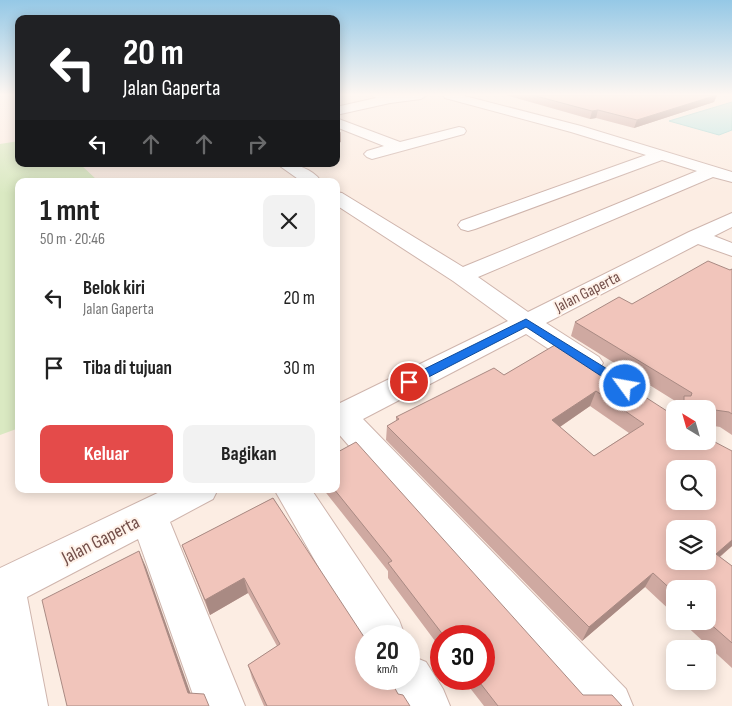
<!DOCTYPE html>
<html lang="id">
<meta charset="utf-8">
<style>
:root{--surface:#fff;--page:#f2f2f2;--text:#222;--muted:#767676;--accent:#e44b4a}
body{margin:0;font-family:"Sofia Sans Condensed",sans-serif;background:var(--page);color:var(--text);height:100vh;display:flex;flex-direction:column;font-size:19px;white-space:nowrap}
*{box-sizing:border-box;margin:0}
p{font-size:16px;color:var(--muted)}
.icon{flex:none;width:28px;height:28px;fill:none;stroke:currentColor;stroke-width:2;stroke-linecap:round;stroke-linejoin:round}
.map{position:relative;flex:1;overflow:hidden}
.drawer{position:absolute;left:15px;top:178px;width:325px;height:315px;display:flex;flex-direction:column;background:var(--surface);border-radius:10px;box-shadow:0 2px 12px #0003}
.drawer>*{flex:none}
.banner{position:absolute;left:15px;top:15px;width:325px;height:152px;border-radius:10px;box-shadow:0 2px 12px #0003;background:#202124;color:#fff;overflow:hidden}
.needle{width:32px;rotate:323deg}
.fabs{position:absolute;left:666px;top:400px;display:grid;gap:10px}
.fabs a{display:grid;place-items:center;width:50px;height:50px;border-radius:10px;background:var(--surface);box-shadow:0 2px 12px #0003;font-size:25px}
.speed{position:absolute;left:355px;top:625px;display:flex;gap:10px;font-size:25px;font-weight:700;text-align:center}
.speed>*{display:grid;place-content:center;width:65px;height:65px;border-radius:50%;background:var(--surface);box-shadow:0 2px 12px #0003;line-height:1}
.speed small{font-size:12px;font-weight:400}
.speed .limit{border:8px solid #d22;background:#fff;color:#111}
.pin{position:absolute;display:grid;place-items:center;width:42px;height:42px;color:#fff;margin:-21px;border:2px solid #fff;border-radius:50%;box-shadow:0 1px 5px #0007}
.me{position:absolute;width:55px;margin:-28px;rotate:302deg;stroke-linejoin:round;filter:drop-shadow(0 0 4px #0008)}
.turn{display:flex;align-items:center;gap:18px;height:105px;padding:0 25px;font-size:22px}
.turn .icon{width:65px;height:65px;stroke-width:2.5}
.turn b{display:block;font-size:35px;line-height:42px}
.lanes{display:flex;align-items:center;height:48px;padding:0 25px;background:#0003;justify-content:center;gap:25px;direction:ltr}
.lanes .off{opacity:.35}
.round{display:grid;place-items:center;flex:none;width:52px;height:52px;border-radius:10px;background:var(--page)}
.overview{display:flex;align-items:center;justify-content:space-between;height:85px;padding:0 25px}
h1{font-size:30px;font-weight:700;line-height:38px}
.cta{display:flex;gap:10px;margin-top:auto;padding:10px 25px}
.cta a{flex:1;height:58px;border-radius:10px;background:var(--accent);color:#fff;font-size:20px;font-weight:700;line-height:58px;text-align:center}
.cta a+a{background:var(--page);color:var(--text)}
ul{padding:0;list-style:none}
li{display:flex;align-items:center;gap:15px;height:70px;padding:0 25px}
li div{flex:1}
li b{display:block;font-size:19px}
li em{font-style:normal}
.map>svg:first-child{display:block}
.green{fill:#dae9c2}
.water{fill:#b8e5e2;stroke:#9ed6d3}
.lines{fill:none;stroke-linecap:round;stroke-linejoin:round}
.minor-casing{stroke:#cfb5ad;stroke-width:2}
.minor{fill:#fff;fill-rule:evenodd}
.wall{fill:#cfa9a1;fill-rule:evenodd}
.shaded-wall{fill:#a98a83}
.building{fill:#f1c5bb;stroke:#a98a83;fill-rule:evenodd}
.route{fill:#1a73e8;stroke:#114b97}
.labels{text-anchor:middle;stroke-width:4;stroke-linejoin:round;paint-order:stroke}
.street-label{font-size:16px;fill:#734f4a;stroke:#fff2e9}
.near-street-label{font-size:19px;fill:#734f4a;stroke:#fff2e9}
</style>
<div class="map">
<svg width="732" height="706" viewBox="0 0 732 706">
<rect width="100%" height="100%" fill="#fcede3"/>
<path class="green" d="M 19,141 L 19,164 L 80,164 L 98,181 L 19,181 L 19,428 L 0,435 L 0,144 Z"/>
<path class="water" d="M 732,102 L 732,130 L 719,135 L 669,121 Z"/>
<g class="lines">
<defs>
<path id="minor" d="M 371,95 L 427,95 L 421,99 L 390,103 L 336,115 L 336,107 L 376,98 Z
M 443,95 L 461,95 L 581,126 L 732,172 L 732,182 L 713,177 L 478,277 L 528,312 L 689,232 L 732,213 L 732,227 L 714,236 L 732,243 L 732,256 L 698,244 L 546,323 L 599,357 L 603,363 L 599,369 L 589,372 L 579,369 L 526,334 L 363,419 L 626,689 L 633,706 L 577,706 L 336,431 L 336,405 L 508,321 L 453,281 L 336,205 L 336,192 L 342,193 L 463,267 L 697,171 L 662,160 L 475,229 L 468,231 L 461,229 L 458,225 L 461,221 L 646,155 L 571,132 L 445,98 Z
M 336,118 L 400,142 L 459,127 L 464,128 L 466,131 L 464,134 L 372,159 L 367,157 L 364,154 L 367,151 L 384,146 L 336,127 Z
M 277,164 C 292,163 311,167 321,181 L 301,181 Z
M 166,489 L 218,489 L 213,499 L 170,522 L 245,706 L 197,706 L 138,539 L 27,597 L 48,706 L 0,706 L 0,568 Z
M 274,489 L 311,489 L 399,620 L 405,636 L 366,636 L 366,650 Z
M 409,655 L 426,662 L 443,689 L 450,706 L 398,706 L 385,679 L 409,679 Z"/>
</defs>
<use href="#minor" class="minor-casing"/>
<use href="#minor" class="minor"/>
</g>
<path class="wall" d="M 505,95 L 717,95 L 714,102 L 634,128 L 596,118 L 590,119 Z
M 732,269 L 732,435 L 720,427 L 714,426 L 708,436 L 732,546 L 720,557 L 732,566 L 732,668 L 681,621 L 708,621 L 675,589 L 675,615 L 645,587 L 582,641 L 386,440 L 387,426 L 396,421 L 396,417 L 504,375 L 560,342 L 708,441 L 708,409 L 678,409 L 680,404 L 571,336 L 575,322 L 632,304 ZM 590,406 L 629,433 L 594,456 L 560,427 Z
M 323,489 L 336,489 L 583,695 L 622,706 L 484,706 L 463,679 L 484,679 L 484,636 L 441,636 L 441,649 L 388,578 L 388,571 Z
M 273,498 L 398,694 L 410,706 L 264,706 L 252,678 L 248,665 L 277,646 L 248,593 L 210,615 L 182,545 Z"/>
<path class="shaded-wall" d="M 717,95 L 714,102 L 634,128 L 637,120 Z
M 598,110 L 596,118 L 590,119 L 592,111 Z
M 341,133 L 341,142 L 336,144 L 336,134 Z
M 596,391 L 590,406 L 548,435 L 552,420 Z
M 732,540 L 732,546 L 706,568 L 716,554 Z
M 139,551 L 146,567 L 195,706 L 188,693 Z
M 653,573 L 645,587 L 582,641 L 589,627 Z
M 244,578 L 248,593 L 210,615 L 205,600 Z"/>
<path class="building" d="M 532,95 L 717,95 L 637,120 L 598,110 L 592,111 Z
M 336,131 L 341,133 L 336,134 Z
M 708,261 L 730,270 L 732,269 L 732,414 L 729,412 L 715,410 L 714,424 L 708,425 L 708,409 L 684,409 L 684,396 L 691,396 L 692,393 L 575,322 L 619,297 L 632,304 Z
M 560,342 L 670,413 L 675,414 L 675,441 L 708,441 L 708,435 L 713,441 L 732,451 L 732,540 L 716,554 L 732,566 L 732,643 L 707,621 L 708,589 L 675,589 L 675,593 L 653,573 L 589,627 L 387,426 L 399,419 L 396,417 L 494,368 L 504,375 ZM 596,391 L 644,424 L 594,456 L 552,420 ZM 675,469 L 708,469 L 708,501 L 675,501 ZM 675,529 L 708,529 L 708,561 L 675,561 Z
M 356,442 L 583,695 L 612,695 L 622,706 L 498,706 L 477,679 L 484,679 L 484,636 L 444,636 L 388,563 L 392,561 L 334,489 L 336,489 L 336,453 Z
M 273,498 L 366,640 L 366,679 L 390,679 L 398,694 L 403,695 L 410,706 L 267,706 L 248,665 L 280,644 L 244,578 L 205,600 L 182,545 Z
M 139,551 L 188,693 L 204,694 L 209,706 L 67,706 L 42,600 Z"/>
<linearGradient id="sky" x2="0" y2="1"><stop stop-color="#95c8e6"/><stop offset="0.49" stop-color="#fef7f2"/><stop offset="1" stop-color="#fef7f2" stop-opacity="0"/></linearGradient>
<rect width="732" height="193" fill="url(#sky)"/>
<path class="route" d="M 526,319 L 630,383 L 631,386 L 630,389 L 621,389 L 526,327 L 413,385 L 409,386 L 403,382 L 404,379 Z"/>
<g class="labels">
<g class="street-label">
<text transform="translate(587 291) rotate(-27)" y="6">Jalan Gaperta</text>
</g>
<g class="near-street-label">
<text transform="translate(100 539) rotate(-27)" y="7">Jalan Gaperta</text>
</g>
</g>
</svg>
<div class="fabs">
<a><svg class="needle" viewBox="-14 -14 28 28"><path d="M0-13l5 13h-10z" fill="#e53935"/><path d="M0 13l5-13h-10z" fill="#767676"/></svg></a>
<a><svg class="icon" aria-label="search" viewBox="0 0 24 24"><circle cx="10" cy="10" r="6"/><path d="M15 15l6 6"/></svg></a>
<a><svg class="icon" aria-label="layers" viewBox="0 0 24 24"><path d="M12 4l9 5-9 5-9-5zM3 14l9 5 9-5"/></svg></a>
<a>+</a>
<a>−</a>
</div>
<div class="speed"><div>20<small>km/h</small></div><div class="limit">30</div></div>
<div class="pin" style="left:409px;top:382px;background:#d93025"><svg class="icon" aria-label="arrive" viewBox="0 0 24 24"><path d="M6 21V4h12l-3 4 3 4H6"/></svg></div>
<svg class="me" style="left:625px;top:386px" viewBox="-20 -20 40 40"><circle r="17" fill="#1a73e8" stroke="#fff" stroke-width="3"/><path d="M0-11L8 9 0 5-8 9z" fill="#fff"/></svg>
<div class="banner">
<div class="turn"><svg class="icon" aria-label="left" viewBox="0 0 24 24"><path d="M17 20v-9H6M10 6l-5 5 5 5"/></svg><div><b>20 m</b>Jalan Gaperta</div></div>
<div class="lanes"><svg class="icon" aria-label="left" viewBox="0 0 24 24"><path d="M17 20v-9H6M10 6l-5 5 5 5"/></svg><svg class="icon off" aria-label="ahead" viewBox="0 0 24 24"><path d="M12 20V5M6 11l6-6 6 6"/></svg><svg class="icon off" aria-label="ahead" viewBox="0 0 24 24"><path d="M12 20V5M6 11l6-6 6 6"/></svg><svg class="icon off" aria-label="right" viewBox="0 0 24 24"><path d="M7 20v-9h11M14 6l5 5-5 5"/></svg></div>
</div>
<section class="drawer">
<div class="overview"><div><h1>1 mnt</h1><p>50 m · 20:46</p></div><a class="round"><svg class="icon" aria-label="close" viewBox="0 0 24 24"><path d="M6 6l12 12M18 6L6 18"/></svg></a></div>
<ul>
<li><svg class="icon" aria-label="left" viewBox="0 0 24 24"><path d="M17 20v-9H6M10 6l-5 5 5 5"/></svg><div><b>Belok kiri</b><p>Jalan Gaperta</p></div><em>20 m</em></li>
<li><svg class="icon" aria-label="arrive" viewBox="0 0 24 24"><path d="M6 21V4h12l-3 4 3 4H6"/></svg><div><b>Tiba di tujuan</b></div><em>30 m</em></li>
</ul>
<div class="cta"><a>Keluar</a><a>Bagikan</a></div>
</section>
</div>
